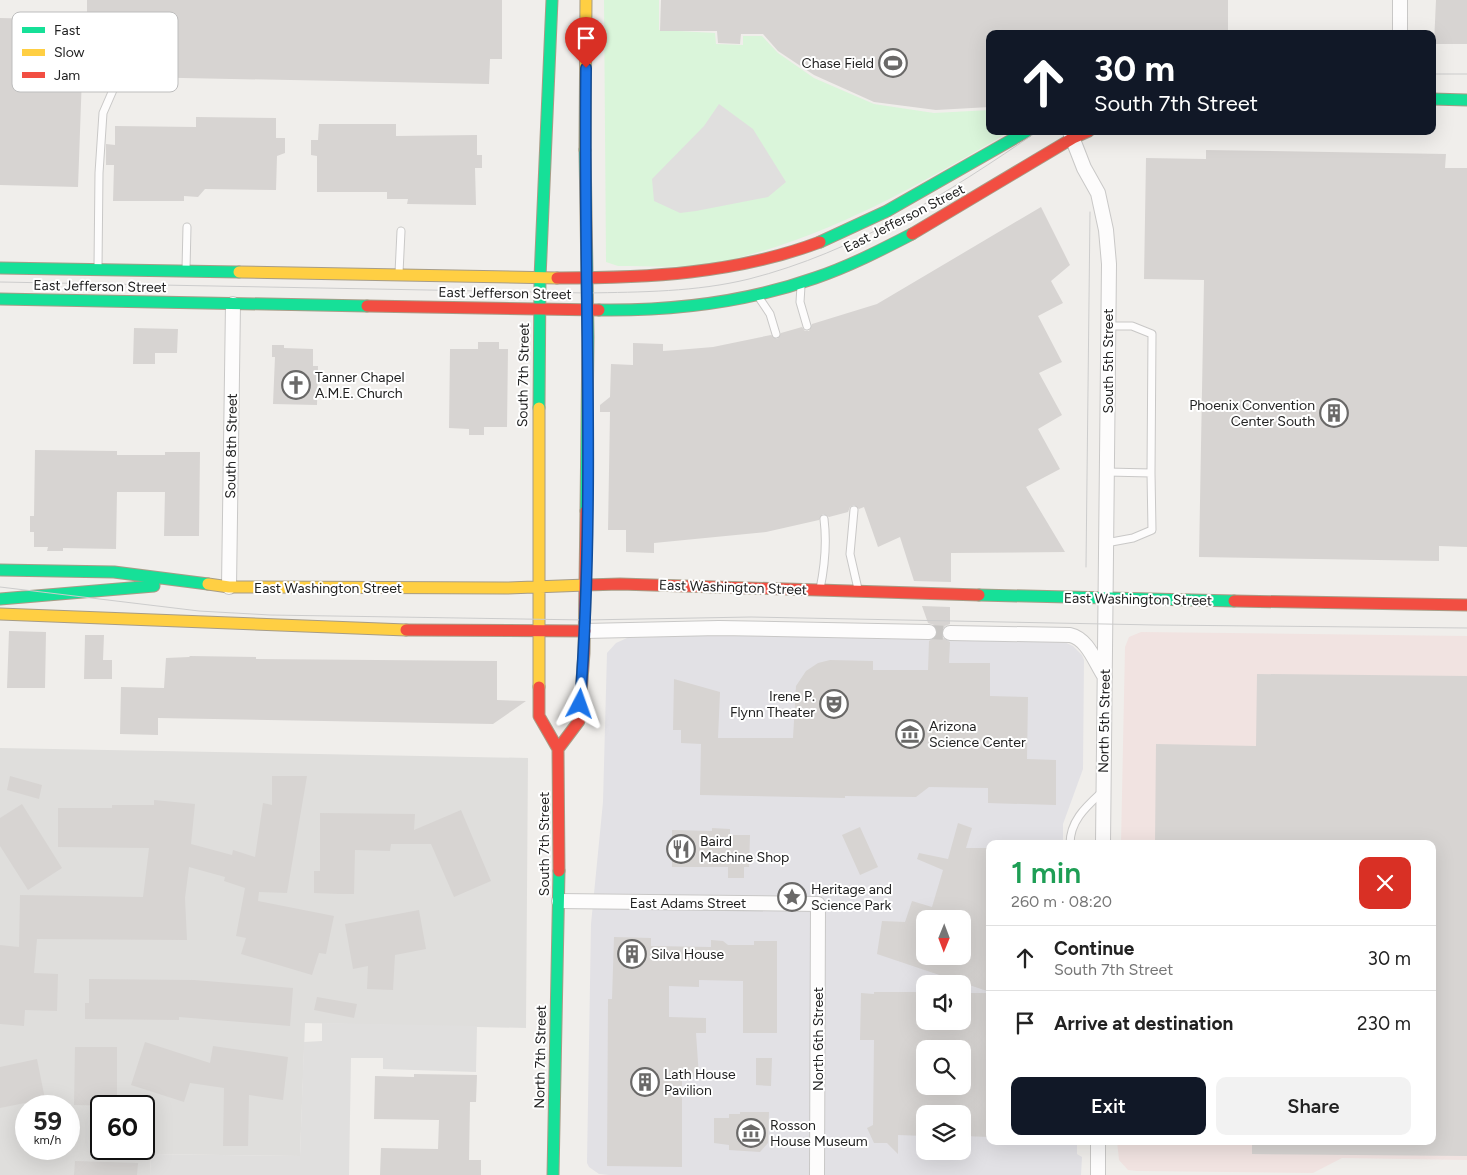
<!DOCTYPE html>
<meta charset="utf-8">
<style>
:root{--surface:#fff;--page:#f2f2f2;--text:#222;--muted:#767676;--line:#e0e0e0;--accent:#111827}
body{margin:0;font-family:Figtree,sans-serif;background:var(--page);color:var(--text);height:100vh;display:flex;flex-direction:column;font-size:19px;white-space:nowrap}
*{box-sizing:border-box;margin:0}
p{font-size:16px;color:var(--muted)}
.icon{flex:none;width:28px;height:28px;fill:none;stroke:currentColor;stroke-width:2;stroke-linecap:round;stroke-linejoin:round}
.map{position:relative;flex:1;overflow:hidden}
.panel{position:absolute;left:986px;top:840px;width:450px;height:305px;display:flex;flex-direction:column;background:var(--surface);border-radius:10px;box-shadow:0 5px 20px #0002}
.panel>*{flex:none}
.guide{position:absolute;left:986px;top:30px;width:450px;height:105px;border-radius:10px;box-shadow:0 5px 20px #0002;background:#111827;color:#fff;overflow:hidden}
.needle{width:32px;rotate:181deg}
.controls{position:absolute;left:916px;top:910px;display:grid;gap:10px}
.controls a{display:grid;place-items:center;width:55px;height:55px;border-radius:10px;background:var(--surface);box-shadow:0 5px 20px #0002;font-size:25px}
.speed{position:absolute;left:15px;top:1095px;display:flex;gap:10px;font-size:25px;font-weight:700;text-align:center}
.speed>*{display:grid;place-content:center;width:65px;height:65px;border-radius:50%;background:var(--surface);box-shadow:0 5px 20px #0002;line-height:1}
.speed small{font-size:12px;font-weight:400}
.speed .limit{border:2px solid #111;border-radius:8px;background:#fff;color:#111}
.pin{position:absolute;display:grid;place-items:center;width:42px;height:42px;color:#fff;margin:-51px -21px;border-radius:50% 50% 50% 0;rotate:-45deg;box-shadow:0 0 5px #0007}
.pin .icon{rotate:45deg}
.me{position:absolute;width:55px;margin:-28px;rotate:4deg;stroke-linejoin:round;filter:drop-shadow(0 0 4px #0008)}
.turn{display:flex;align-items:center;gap:18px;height:105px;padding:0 25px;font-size:22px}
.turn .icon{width:65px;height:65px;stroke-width:2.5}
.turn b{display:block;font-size:35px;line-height:42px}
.round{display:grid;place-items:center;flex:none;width:52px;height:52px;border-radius:10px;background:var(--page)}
.headline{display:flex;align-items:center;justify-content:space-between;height:85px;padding:0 25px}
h1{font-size:30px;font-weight:600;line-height:38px;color:#1e9e55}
.primary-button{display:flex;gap:10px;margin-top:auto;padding:10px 25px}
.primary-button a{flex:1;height:58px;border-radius:10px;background:var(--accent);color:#fff;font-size:20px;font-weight:600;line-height:58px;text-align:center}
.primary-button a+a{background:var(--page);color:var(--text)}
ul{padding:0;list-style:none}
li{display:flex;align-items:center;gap:15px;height:65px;padding:0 25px;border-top:1px solid var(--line)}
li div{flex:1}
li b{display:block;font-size:19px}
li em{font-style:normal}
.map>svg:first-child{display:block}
.residential{fill:#dfdedc;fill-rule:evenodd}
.commercial{fill:#f1e3e1}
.park{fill:#daf5da}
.parking{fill:#e0dfde}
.plaza{fill:#e2e1e5;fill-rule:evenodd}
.building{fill:#d7d4d2;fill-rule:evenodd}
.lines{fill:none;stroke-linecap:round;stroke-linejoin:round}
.street-tunnel{stroke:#c7c5c3;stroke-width:14;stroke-dasharray:14 7;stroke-linecap:butt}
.lane-casing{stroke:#c9c8c7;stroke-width:9}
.street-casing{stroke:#c9c8c7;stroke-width:16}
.fast-casing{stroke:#a79c86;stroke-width:13}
.slow-casing{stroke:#a79c86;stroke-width:13}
.jam-casing{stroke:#a79c86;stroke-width:13}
.lane{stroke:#fdfcfc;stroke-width:7}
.street{stroke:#fdfcfc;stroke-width:14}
.fast{stroke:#16e098;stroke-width:11}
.slow{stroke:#ffcf43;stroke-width:11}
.jam{stroke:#f24e42;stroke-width:11}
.tram{stroke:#ccc;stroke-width:1}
.route-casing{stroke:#114b97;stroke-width:12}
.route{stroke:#1a73e8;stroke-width:9}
.labels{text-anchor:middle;stroke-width:4;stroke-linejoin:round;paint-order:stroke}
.poi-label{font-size:14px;fill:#222;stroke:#fff;text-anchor:start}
.street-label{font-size:14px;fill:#222;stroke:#fff}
.key{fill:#fff;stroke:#bdbdbd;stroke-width:1}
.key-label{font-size:14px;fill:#222}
</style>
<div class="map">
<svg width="1467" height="1175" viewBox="0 0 1467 1175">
<rect width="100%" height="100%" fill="#f0eeeb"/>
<path class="residential" d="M 0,748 L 528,758 L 526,1028 L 305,1023 L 300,1156 L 151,1154 L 150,1175 L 0,1175 ZM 26,1106 L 69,1106 L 69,1149 L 26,1149 ZM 101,1106 L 144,1106 L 144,1149 L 101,1149 Z"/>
<path class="commercial" d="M 1141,632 L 1467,636 L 1467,1160 L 1342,1158 L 1313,1173 L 1137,1171 L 1128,1170 L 1119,1160 L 1117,1141 L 1432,1141 L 1432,844 L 1121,844 L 1125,647 L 1129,637 Z"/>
<path class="park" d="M 604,0 L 659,0 L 659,30 L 715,33 L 716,44 L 743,45 L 743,36 L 762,36 L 778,53 L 814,78 L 874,104 L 934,113 L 990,110 L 990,131 L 1011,131 C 918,185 827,239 720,262 C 688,269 651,266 618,266 L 606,262 Z"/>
<path class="parking" d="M 719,104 L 753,129 L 786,182 L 768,197 L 696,211 L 680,213 L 654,201 L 652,179 L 704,126 Z
M 322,1023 L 477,1026 L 476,1072 L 383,1069 L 383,1058 L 351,1058 L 349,1175 L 150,1175 L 151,1154 L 300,1156 L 304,1042 L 322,1041 Z"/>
<path class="plaza" d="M 724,635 L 1060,640 L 1073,646 L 1082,655 L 1084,660 L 1083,769 L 1063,824 L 1063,844 L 990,844 L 990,1141 L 1077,1141 L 1077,1154 L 1082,1157 L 1081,1175 L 609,1175 L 599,1174 L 589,1167 L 587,1163 L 591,924 L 603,802 L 607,653 L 616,643 L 627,638 ZM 925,919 L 962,919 L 962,956 L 925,956 ZM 925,984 L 962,984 L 962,1021 L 925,1021 ZM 925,1049 L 962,1049 L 962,1086 L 925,1086 ZM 925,1114 L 962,1114 L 962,1151 L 925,1151 Z"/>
<path class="building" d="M 87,0 L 502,0 L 502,59 L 490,59 L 489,84 L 134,77 L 119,60 L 119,30 L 87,29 Z
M 661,0 L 1228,0 L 1228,34 L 990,34 L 990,107 L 936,110 L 874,102 L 814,75 L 778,51 L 763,34 L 741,34 L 740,44 L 718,43 L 717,31 L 660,31 Z
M 1436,0 L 1467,0 L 1467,44 L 1434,44 Z
M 0,18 L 84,20 L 78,187 L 0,185 Z
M 196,117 L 276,118 L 276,138 L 285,138 L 285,153 L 277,156 L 276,190 L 205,189 L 198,197 L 184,196 L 184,201 L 113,201 L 114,165 L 106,165 L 106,144 L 115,145 L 115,126 L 196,127 Z
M 319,124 L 396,124 L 396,136 L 477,135 L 477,155 L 482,155 L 482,168 L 475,168 L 476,205 L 407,204 L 408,199 L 387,199 L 387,192 L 317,192 L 317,156 L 311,155 L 311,140 L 318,140 Z
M 1206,150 L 1446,154 L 1445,168 L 1467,168 L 1467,547 L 1439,546 L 1439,561 L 1199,557 L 1204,280 L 1144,279 L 1146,158 L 1206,159 Z
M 1041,207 L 1070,265 L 1051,281 L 1063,303 L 1038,316 L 1062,362 L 1039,373 L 1062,415 L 1038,429 L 1060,469 L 1026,487 L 1065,552 L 951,553 L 951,582 L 914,581 L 900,537 L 878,547 L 864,507 L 859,509 L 854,505 L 850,507 L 848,512 L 829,517 L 823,514 L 819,520 L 766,532 L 654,543 L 654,553 L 626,552 L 626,530 L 608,530 L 610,412 L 600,412 L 600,405 L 610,397 L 611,364 L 633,365 L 633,343 L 663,344 L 663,351 L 677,350 L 713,347 L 771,335 L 777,339 L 781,333 L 802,327 L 805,331 L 809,331 L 812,324 L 877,304 Z
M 134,328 L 178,329 L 177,353 L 155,353 L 155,364 L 133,364 Z
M 478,342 L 499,342 L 499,349 L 508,349 L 507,427 L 484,427 L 484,435 L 469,435 L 469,429 L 449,428 L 450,349 L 478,349 Z
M 272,345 L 284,345 L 284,348 L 313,349 L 313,366 L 318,366 L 317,405 L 273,404 L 275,357 L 272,357 Z
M 35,450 L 117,451 L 117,455 L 165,455 L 165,452 L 200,452 L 199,536 L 164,536 L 165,492 L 117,492 L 116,549 L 63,548 L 63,551 L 47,551 L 48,547 L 34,547 L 34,532 L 30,532 L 30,516 L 34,516 Z
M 922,606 L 950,607 L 950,624 L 945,626 L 941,632 L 943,638 L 950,642 L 949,663 L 990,663 L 990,696 L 1028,697 L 1027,759 L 1056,760 L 1056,805 L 988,803 L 988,788 L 929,787 L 916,797 L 845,796 L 845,798 L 700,795 L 701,744 L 681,743 L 681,730 L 673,730 L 674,679 L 720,692 L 718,738 L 793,738 L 796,686 L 806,671 L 818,663 L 830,660 L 873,661 L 873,670 L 928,670 L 929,641 L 936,637 L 938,632 L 934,625 L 928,623 Z
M 9,631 L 46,632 L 45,688 L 7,688 Z
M 85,635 L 104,635 L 103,660 L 112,660 L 112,679 L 84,679 Z
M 190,656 L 256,657 L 256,659 L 497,661 L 497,700 L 526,701 L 493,724 L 158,718 L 158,735 L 120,734 L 121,687 L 164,688 L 166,658 L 189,657 Z
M 1257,674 L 1467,676 L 1467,1156 L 1252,1154 L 1252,1141 L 1432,1141 L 1432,844 L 1155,844 L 1156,744 L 1256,746 Z
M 10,776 L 42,785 L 39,799 L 7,790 Z
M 272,776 L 307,776 L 287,893 L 259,892 L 258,901 L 334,916 L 326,954 L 319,953 L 312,975 L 241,954 L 246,938 L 236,936 L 245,888 L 224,881 L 225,877 L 189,867 L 185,898 L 187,940 L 37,939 L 34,973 L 58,974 L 57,1011 L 25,1010 L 24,1026 L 0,1024 L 0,945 L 19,947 L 20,895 L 143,897 L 149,848 L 58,847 L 58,808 L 112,808 L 112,805 L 154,805 L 154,800 L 195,804 L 191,844 L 232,855 L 233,850 L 255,857 L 263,803 L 272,805 Z
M 22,804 L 62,868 L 28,890 L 0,846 L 0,818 Z
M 461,810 L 491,881 L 454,897 L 431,844 L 391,844 L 390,851 L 355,850 L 354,894 L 339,894 L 339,892 L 339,894 L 314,893 L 314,871 L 320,871 L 320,813 L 415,814 L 414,830 Z
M 958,823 L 972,828 L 966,848 L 990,848 L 990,992 L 877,954 L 882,921 L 905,922 L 912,901 L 932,907 L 943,870 L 917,859 L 919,853 L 948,859 ZM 925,919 L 962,919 L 962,956 L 925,956 Z
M 860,827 L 878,867 L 860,875 L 842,835 Z
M 712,828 L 730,829 L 730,835 L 750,835 L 749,867 L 744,867 L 744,878 L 728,878 L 728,867 L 672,867 L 672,830 L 712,831 Z
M 419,910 L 426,949 L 395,955 L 393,990 L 367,989 L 368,966 L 353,969 L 345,924 Z
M 614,937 L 651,938 L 651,946 L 711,947 L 711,940 L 723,941 L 728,945 L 754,945 L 754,941 L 777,941 L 777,1033 L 743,1033 L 743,981 L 699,980 L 699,987 L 669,986 L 669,1017 L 706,1018 L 706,1033 L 696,1033 L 699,1077 L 682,1077 L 682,1167 L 607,1166 L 608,999 L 612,999 Z
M 89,979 L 194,980 L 293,988 L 290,1026 L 179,1017 L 179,1020 L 85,1019 L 85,1003 L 89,1003 Z
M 874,992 L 925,992 L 925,1021 L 962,1021 L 962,993 L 990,993 L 990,1137 L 962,1136 L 962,1114 L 925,1114 L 925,1136 L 898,1135 L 898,1154 L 887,1143 L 874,1143 L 867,1128 L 873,1125 L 874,1040 L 860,1040 L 861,993 L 874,994 ZM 925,1049 L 962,1049 L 962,1086 L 925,1086 Z
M 317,997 L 357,1004 L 354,1018 L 314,1010 Z
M 145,1042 L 210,1063 L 213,1046 L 288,1057 L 283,1100 L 249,1095 L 248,1146 L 223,1146 L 224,1088 L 190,1083 L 184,1102 L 131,1085 Z
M 75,1047 L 117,1047 L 117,1106 L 74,1105 Z
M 756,1058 L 772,1058 L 771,1086 L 756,1085 Z
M 37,1059 L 45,1099 L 0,1108 L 0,1067 Z
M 414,1074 L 477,1075 L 476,1102 L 470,1102 L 469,1160 L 481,1160 L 481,1175 L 380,1175 L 381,1148 L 438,1149 L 439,1120 L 374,1119 L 375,1076 L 414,1077 Z
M 740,1112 L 769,1112 L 768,1143 L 760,1152 L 729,1150 L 729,1145 L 714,1143 L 714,1118 L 729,1118 L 729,1114 L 740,1114 Z
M 75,1161 L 138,1163 L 137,1175 L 74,1175 Z"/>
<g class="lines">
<path class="street-tunnel" d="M 929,632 L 950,633"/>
<defs>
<path id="lane" d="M 98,267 L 99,173 L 103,113 L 113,90 L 111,44
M 186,269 L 187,227
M 399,273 L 401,231
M 801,286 L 800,302 L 807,326
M 758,296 L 770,314 L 776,334
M 1108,326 L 1132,326 L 1152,334 L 1151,473
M 854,510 L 850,554 L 858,589
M 1106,543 L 1133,538 L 1152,530 L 1151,473 L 1107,472
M 820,589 C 825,565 827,543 824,519
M 1070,844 C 1070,820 1087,806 1103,791"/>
<path id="street" d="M 1400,34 L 1400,0
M 1070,132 L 1084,168 L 1098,193 L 1106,230 L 1109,264 L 1103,844
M 229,587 L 233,304
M 585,631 L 719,628 L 929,632
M 950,633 L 1070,635 C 1088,639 1095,662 1105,677
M 559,901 L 818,904 L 817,1175
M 1098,1175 L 1098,1141"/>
<path id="fast" d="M 1432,99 L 1467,100
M 585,150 L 588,337 L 586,511
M 820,242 L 887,211 L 1027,131
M 0,268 L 239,272
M 0,299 L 367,306
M 599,310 C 671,311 747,302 815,278 C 848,267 881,250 912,234
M 539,408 L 540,278 L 552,0
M 0,570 L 114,572 L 208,584
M 979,595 L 1234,601
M 0,599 L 154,586
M 553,1175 L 559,871"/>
<path id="slow" d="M 585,150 L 586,0
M 239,272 L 557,278
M 539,408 L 539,687
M 208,584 L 229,587 L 507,588 L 586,585
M 0,614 L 406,630"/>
<path id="jam" d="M 912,234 L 1073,138 L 1089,131
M 557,278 C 647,278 735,274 820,242
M 367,306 L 599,310
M 586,585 L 620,584 L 979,595
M 1234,601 L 1467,605
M 406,630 L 585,631
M 539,687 L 539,716 L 558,749 L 559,871
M 558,749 L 579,721 L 584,653 L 586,511"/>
</defs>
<use href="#lane" class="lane-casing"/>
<use href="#street" class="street-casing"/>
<use href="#fast" class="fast-casing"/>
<use href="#slow" class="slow-casing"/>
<use href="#jam" class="jam-casing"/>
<use href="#lane" class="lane"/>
<use href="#street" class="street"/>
<use href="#fast" class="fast"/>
<use href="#slow" class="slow"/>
<use href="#jam" class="jam"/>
<path class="tram" d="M 1432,74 L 1467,74
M 0,282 L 587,293 C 641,292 696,292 749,279 C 855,252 948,193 1038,131
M 1086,567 L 1090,212
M 0,587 L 199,611 L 270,615 L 585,620 L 751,617 L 1155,625 L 1467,628"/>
</g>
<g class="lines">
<defs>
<path id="route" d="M 580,704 C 596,492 583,280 586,68"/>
</defs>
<use href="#route" class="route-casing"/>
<use href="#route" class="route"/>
</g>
<defs>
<symbol id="stadium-ring" viewBox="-11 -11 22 22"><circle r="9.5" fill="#fff" stroke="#6a6968" stroke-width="1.5"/><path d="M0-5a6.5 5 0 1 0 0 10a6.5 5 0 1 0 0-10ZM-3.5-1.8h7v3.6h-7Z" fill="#6a6968"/></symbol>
<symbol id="church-ring" viewBox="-11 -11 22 22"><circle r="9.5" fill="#fff" stroke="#6a6968" stroke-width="1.5"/><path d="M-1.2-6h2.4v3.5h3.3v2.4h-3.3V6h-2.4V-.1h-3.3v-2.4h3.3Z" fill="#6a6968"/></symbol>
<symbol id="building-ring" viewBox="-11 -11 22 22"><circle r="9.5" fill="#fff" stroke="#6a6968" stroke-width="1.5"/><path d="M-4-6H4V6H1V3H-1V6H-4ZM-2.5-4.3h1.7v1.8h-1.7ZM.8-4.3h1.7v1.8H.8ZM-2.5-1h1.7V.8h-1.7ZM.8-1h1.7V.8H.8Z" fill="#6a6968"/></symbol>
<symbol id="theatre-ring" viewBox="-11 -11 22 22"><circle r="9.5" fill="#fff" stroke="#6a6968" stroke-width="1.5"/><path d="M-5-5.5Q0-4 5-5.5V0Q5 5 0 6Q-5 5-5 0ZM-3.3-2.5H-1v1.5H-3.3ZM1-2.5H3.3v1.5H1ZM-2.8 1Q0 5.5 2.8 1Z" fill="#6a6968"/></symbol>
<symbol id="museum-ring" viewBox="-11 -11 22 22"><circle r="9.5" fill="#fff" stroke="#6a6968" stroke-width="1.5"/><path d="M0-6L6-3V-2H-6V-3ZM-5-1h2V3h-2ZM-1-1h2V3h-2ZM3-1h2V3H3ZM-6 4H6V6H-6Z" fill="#6a6968"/></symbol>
<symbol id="restaurant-ring" viewBox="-11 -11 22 22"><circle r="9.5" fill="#fff" stroke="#6a6968" stroke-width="1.5"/><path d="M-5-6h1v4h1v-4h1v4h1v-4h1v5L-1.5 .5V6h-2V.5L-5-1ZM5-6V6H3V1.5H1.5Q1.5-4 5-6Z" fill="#6a6968"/></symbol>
<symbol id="sight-ring" viewBox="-11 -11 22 22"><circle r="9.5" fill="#fff" stroke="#6a6968" stroke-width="1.5"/><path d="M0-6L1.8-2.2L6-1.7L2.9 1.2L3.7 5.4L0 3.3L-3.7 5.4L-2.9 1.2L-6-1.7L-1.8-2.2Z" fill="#6a6968"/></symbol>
</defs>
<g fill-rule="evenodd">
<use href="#stadium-ring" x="877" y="47" width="32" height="32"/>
<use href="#church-ring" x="280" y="369" width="32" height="32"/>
<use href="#building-ring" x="1318" y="397" width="32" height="32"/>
<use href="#theatre-ring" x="818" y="688" width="32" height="32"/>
<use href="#museum-ring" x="894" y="718" width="32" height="32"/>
<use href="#restaurant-ring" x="665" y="833" width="32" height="32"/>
<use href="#sight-ring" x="776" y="881" width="32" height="32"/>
<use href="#building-ring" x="616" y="938" width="32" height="32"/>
<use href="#building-ring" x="629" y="1066" width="32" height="32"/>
<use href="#museum-ring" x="735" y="1117" width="32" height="32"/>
</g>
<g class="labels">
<g class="poi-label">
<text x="874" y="68" text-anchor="end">Chase Field</text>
<text x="315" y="382">Tanner Chapel<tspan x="315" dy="16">A.M.E. Church</tspan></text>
<text x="1315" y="410" text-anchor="end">Phoenix Convention<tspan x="1315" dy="16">Center South</tspan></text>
<text x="815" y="701" text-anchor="end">Irene P.<tspan x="815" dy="16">Flynn Theater</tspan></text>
<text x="929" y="731">Arizona<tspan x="929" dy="16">Science Center</tspan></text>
<text x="700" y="846">Baird<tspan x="700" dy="16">Machine Shop</tspan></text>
<text x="811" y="894">Heritage and<tspan x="811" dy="16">Science Park</tspan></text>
<text x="651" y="959">Silva House</text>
<text x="664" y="1079">Lath House<tspan x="664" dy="16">Pavilion</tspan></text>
<text x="770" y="1130">Rosson<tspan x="770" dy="16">House Museum</tspan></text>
</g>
<g class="street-label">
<text transform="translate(904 218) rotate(-27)" y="5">East Jefferson Street</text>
<text transform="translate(100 286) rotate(1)" y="5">East Jefferson Street</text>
<text transform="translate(505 293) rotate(1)" y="5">East Jefferson Street</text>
<text transform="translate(1108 361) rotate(-90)" y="5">South 5th Street</text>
<text transform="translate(523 375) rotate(-89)" y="5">South 7th Street</text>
<text transform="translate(231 446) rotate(-89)" y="5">South 8th Street</text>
<text transform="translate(733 587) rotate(2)" y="5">East Washington Street</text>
<text x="328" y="593">East Washington Street</text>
<text transform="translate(1138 599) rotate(1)" y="5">East Washington Street</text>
<text transform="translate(1104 721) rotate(-89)" y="5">North 5th Street</text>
<text transform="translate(544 844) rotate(-90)" y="5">South 7th Street</text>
<text x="688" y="908">East Adams Street</text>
<text transform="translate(818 1039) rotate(-90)" y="5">North 6th Street</text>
<text transform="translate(540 1057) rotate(-89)" y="5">North 7th Street</text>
</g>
</g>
<rect x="12" y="12" width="166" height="80" rx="8" class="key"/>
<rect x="22" y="27" width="23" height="6" fill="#16e098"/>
<rect x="22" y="49" width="23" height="7" fill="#ffcf43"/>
<rect x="22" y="72" width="23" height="6" fill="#f24e42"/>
<g class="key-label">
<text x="54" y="35">Fast</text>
<text x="54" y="57">Slow</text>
<text x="54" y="80">Jam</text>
</g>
</svg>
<div class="controls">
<a><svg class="needle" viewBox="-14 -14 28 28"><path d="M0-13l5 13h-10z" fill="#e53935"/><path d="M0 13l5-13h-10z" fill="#767676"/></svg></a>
<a><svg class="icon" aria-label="sound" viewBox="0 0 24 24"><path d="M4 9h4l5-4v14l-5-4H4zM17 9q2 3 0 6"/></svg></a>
<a><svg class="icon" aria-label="search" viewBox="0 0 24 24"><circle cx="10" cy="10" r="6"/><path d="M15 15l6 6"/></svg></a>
<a><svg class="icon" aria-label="layers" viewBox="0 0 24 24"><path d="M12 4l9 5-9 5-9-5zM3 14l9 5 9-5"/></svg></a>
</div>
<div class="speed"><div>59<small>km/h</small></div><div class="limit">60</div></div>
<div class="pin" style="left:586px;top:68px;background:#d93025"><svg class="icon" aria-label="arrive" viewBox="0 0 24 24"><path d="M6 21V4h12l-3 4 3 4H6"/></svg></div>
<svg class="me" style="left:580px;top:704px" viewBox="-20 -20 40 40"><path d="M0-17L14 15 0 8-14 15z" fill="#1a73e8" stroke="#fff" stroke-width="4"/></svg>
<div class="guide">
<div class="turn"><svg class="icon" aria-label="ahead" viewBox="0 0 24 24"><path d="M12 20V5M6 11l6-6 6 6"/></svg><div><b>30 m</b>South 7th Street</div></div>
</div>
<section class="panel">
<div class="headline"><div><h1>1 min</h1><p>260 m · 08:20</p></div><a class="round" style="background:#d93025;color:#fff"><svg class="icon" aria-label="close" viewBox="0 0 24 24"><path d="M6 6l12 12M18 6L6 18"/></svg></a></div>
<ul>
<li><svg class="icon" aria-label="ahead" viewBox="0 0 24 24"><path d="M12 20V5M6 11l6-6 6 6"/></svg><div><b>Continue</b><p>South 7th Street</p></div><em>30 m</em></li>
<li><svg class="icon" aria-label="arrive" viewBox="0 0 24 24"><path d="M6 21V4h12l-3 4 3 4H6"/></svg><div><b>Arrive at destination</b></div><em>230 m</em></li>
</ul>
<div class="primary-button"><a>Exit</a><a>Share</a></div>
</section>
</div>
